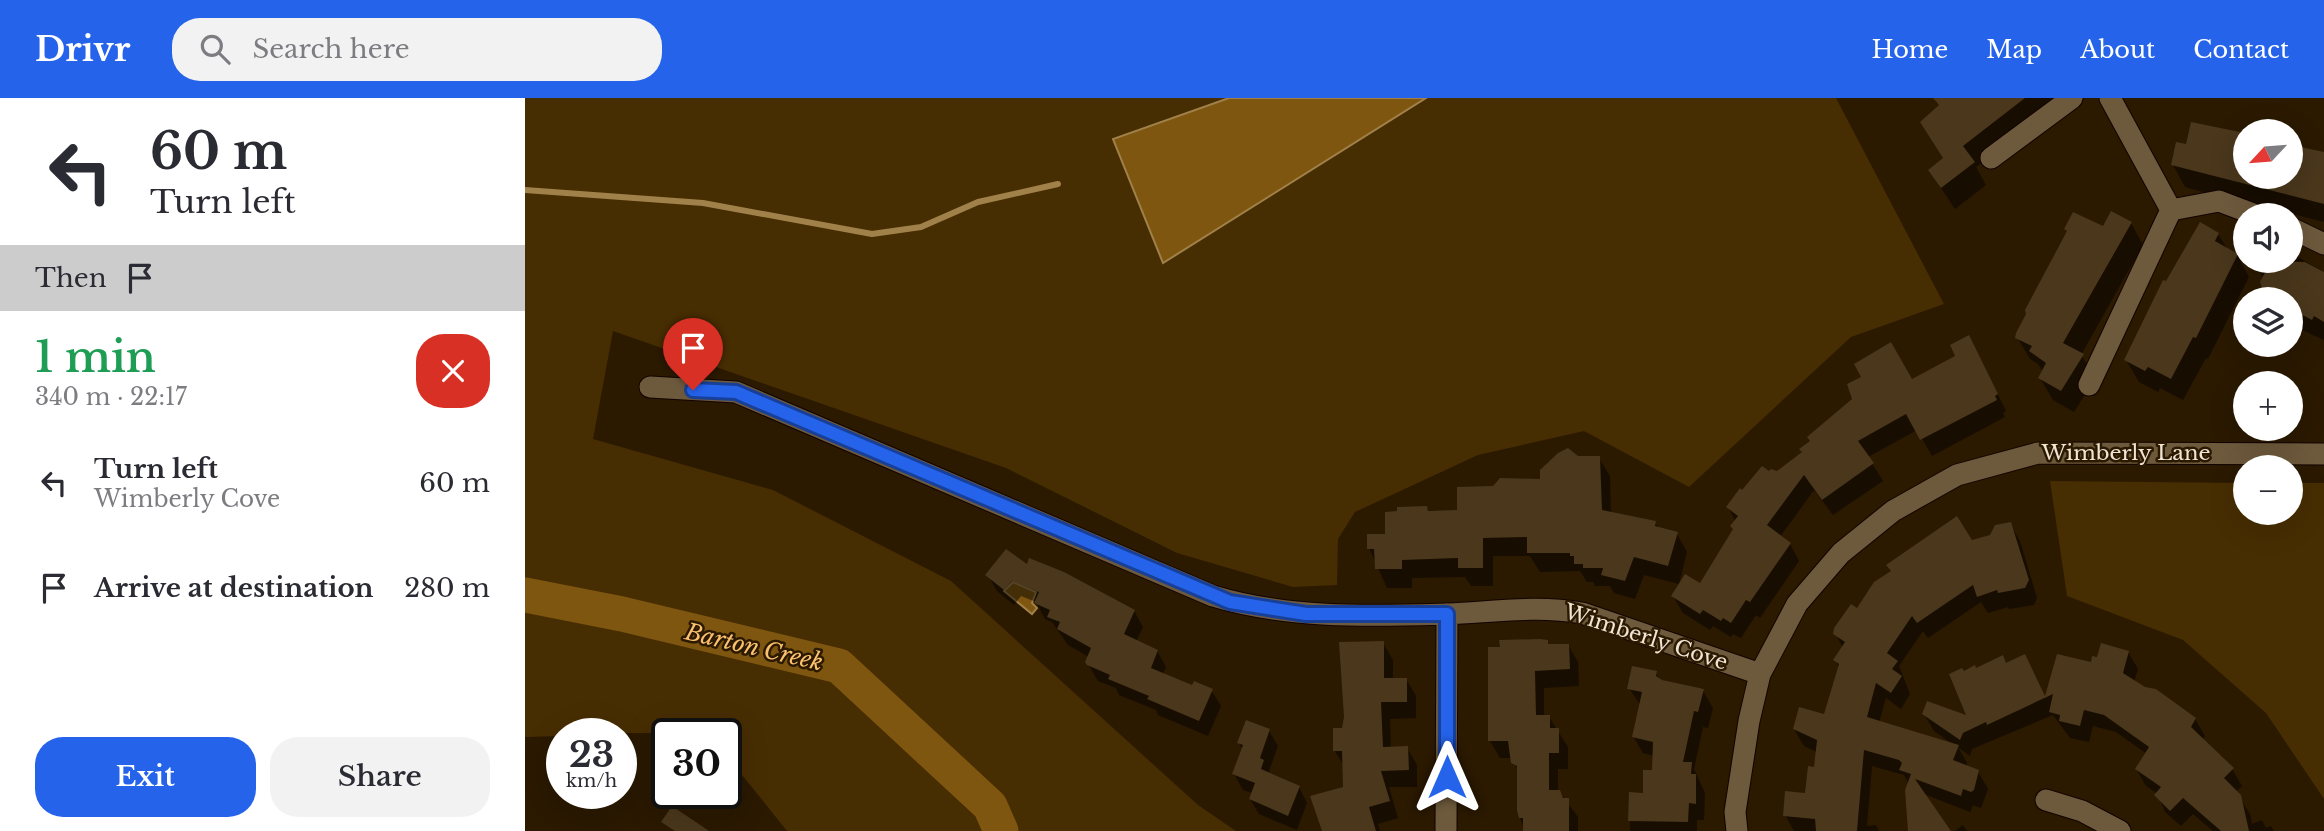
<!DOCTYPE html>
<meta charset="utf-8">
<style>
:root{--surface:#fff;--page:#f2f2f3;--text:#2b2b33;--muted:#7c7c81;--accent:#2563eb}
body{margin:0;font-family:"Libre Baskerville",serif;background:var(--page);color:var(--text);height:100vh;display:flex;flex-direction:column;font-size:26px;white-space:nowrap}
*{box-sizing:border-box;margin:0}
p{font-size:23px;color:var(--muted)}
.icon{flex:none;width:38px;height:38px;fill:none;stroke:currentColor;stroke-width:2;stroke-linecap:round;stroke-linejoin:round}
.map{position:relative;flex:1;overflow:hidden}
.drawer{display:flex;flex-direction:column;background:var(--surface);width:525px}
.drawer>*{flex:none}
.guide{background:#fff;color:var(--text);overflow:hidden}
.needle{width:46px;rotate:244deg}
.buttons{position:absolute;left:1708px;top:21px;display:grid;gap:14px}
.buttons a{display:grid;place-items:center;width:70px;height:70px;border-radius:50%;background:var(--surface);box-shadow:0 7px 28px #0002;font-size:35px}
.speed{position:absolute;left:21px;top:620px;display:flex;gap:14px;font-size:35px;font-weight:700;text-align:center}
.speed>*{display:grid;place-content:center;width:91px;height:91px;border-radius:50%;background:var(--surface);box-shadow:0 7px 28px #0002;line-height:1}
.speed small{font-size:18px;font-weight:400}
.speed .limit{border:4px solid #111;border-radius:10px;background:#fff;color:#111}
.pin{position:absolute;display:grid;place-items:center;width:60px;height:60px;color:#fff;margin:-72px -30px;border-radius:50% 50% 50% 0;rotate:-45deg;box-shadow:0 0 7px #0007}
.pin .icon{rotate:45deg}
.me{position:absolute;width:77px;margin:-38px;rotate:0deg;stroke-linejoin:round;filter:drop-shadow(0 0 5px #0008)}
.turn{display:flex;align-items:center;gap:24px;height:147px;padding:0 35px;font-size:32px}
.turn .icon{width:91px;height:91px;stroke-width:2.5}
.turn b{display:block;font-size:49px;line-height:60px}
.then{display:flex;align-items:center;height:66px;padding:0 35px;background:#0003;gap:14px;font-size:26px}
.round{display:grid;place-items:center;flex:none;width:74px;height:74px;border-radius:28px;background:var(--page)}
.summary{display:flex;align-items:center;justify-content:space-between;height:119px;padding:0 35px}
h1{font-size:42px;font-weight:600;line-height:52px;color:#1e9e55}
.primary-button{display:flex;gap:14px;margin-top:auto;padding:14px 35px}
.primary-button a{flex:1;height:80px;border-radius:28px;background:var(--accent);color:#fff;font-size:28px;font-weight:600;line-height:80px;text-align:center}
.primary-button a+a{background:var(--page);color:var(--text)}
ul{padding:0;list-style:none}
li{display:flex;align-items:center;gap:21px;height:105px;padding:0 35px}
li div{flex:1}
li b{display:block;font-size:26px}
li em{font-style:normal}
header{display:flex;align-items:center;gap:42px;box-sizing:border-box;height:98px;padding:0 35px;background:var(--accent);color:#fff}
header strong{font-size:33px}
nav{display:flex;gap:38px;margin-inline-start:auto;font-size:24px}
.search{width:490px;height:63px;background:var(--page);display:flex;align-items:center;gap:18px;box-sizing:border-box;padding:0 24px;border-radius:28px;color:var(--muted);font-size:26px}
main{display:flex;flex:1;min-height:0}
.map>svg:first-child{display:block}
.green{fill:#472d02}
.water{fill:#7e560f;stroke:#a0814a;stroke-width:2}
.shadow{fill:#0007}
.lines{fill:none;stroke-linecap:round;stroke-linejoin:round}
.stream{stroke:#a0814a;stroke-width:6}
.river{stroke:#7e560f;stroke-width:35}
.building{fill:#4a371c}
.minor-casing{stroke:#120400;stroke-width:23}
.minor{stroke:#6d593c;stroke-width:21}
.route-casing{stroke:#184099;stroke-width:18}
.route{stroke:#2563eb;stroke-width:12}
.labels{text-anchor:middle;stroke-width:5;stroke-linejoin:round;paint-order:stroke}
.street-label{font-size:21px;fill:#f0e4d4;stroke:#2b1900}
.water-label{font-size:23px;font-style:italic;fill:#fbc16e;stroke:#2b1900}
</style>
<header>
<strong>Drivr</strong>
<div class="search"><svg class="icon" aria-label="search" viewBox="0 0 24 24"><circle cx="10" cy="10" r="6"/><path d="M15 15l6 6"/></svg>Search here</div>
<nav><a>Home</a><a>Map</a><a>About</a><a>Contact</a></nav>
</header>
<main>
<section class="drawer">
<div class="guide">
<div class="turn"><svg class="icon" aria-label="left" viewBox="0 0 24 24"><path d="M17 20v-9H6M10 6l-5 5 5 5"/></svg><div><b>60 m</b>Turn left</div></div>
<div class="then">Then<svg class="icon" aria-label="arrive" viewBox="0 0 24 24"><path d="M6 21V4h12l-3 4 3 4H6"/></svg></div>
</div>
<div class="summary"><div><h1>1 min</h1><p>340 m · 22:17</p></div><a class="round" style="background:#d93025;color:#fff"><svg class="icon" aria-label="close" viewBox="0 0 24 24"><path d="M6 6l12 12M18 6L6 18"/></svg></a></div>
<ul>
<li><svg class="icon" aria-label="left" viewBox="0 0 24 24"><path d="M17 20v-9H6M10 6l-5 5 5 5"/></svg><div><b>Turn left</b><p>Wimberly Cove</p></div><em>60 m</em></li>
<li><svg class="icon" aria-label="arrive" viewBox="0 0 24 24"><path d="M6 21V4h12l-3 4 3 4H6"/></svg><div><b>Arrive at destination</b></div><em>280 m</em></li>
</ul>
<div class="primary-button"><a>Exit</a><a>Share</a></div>
</section>
<div class="map">
<svg width="1799" height="733" viewBox="0 0 1799 733">
<rect width="100%" height="100%" fill="#2b1900"/>
<path class="green" d="M 0,0 L 1311,0 L 1419,206 L 1326,239 L 1164,389 L 1059,333 L 953,357 L 830,414 L 813,441 L 812,487 L 768,489 L 652,455 L 481,370 L 88,233 L 68,341 L 248,392 L 426,483 L 673,707 L 711,733 L 262,733 L 201,657 L 201,635 L 37,635 L 37,638 L 0,639 Z
M 1525,383 L 1720,385 L 1720,415 L 1766,415 L 1766,385 L 1799,385 L 1799,701 L 1741,615 L 1658,542 L 1542,498 Z"/>
<path class="water" d="M 704,0 L 901,0 L 638,165 L 588,41 Z
M 488,484 L 511,494 L 507,505 L 512,510 L 507,516 L 479,493 Z"/>
<path class="shadow" d="M 1422,0 L 1547,0 L 1451,69 L 1461,87 L 1430,111 L 1405,73 L 1420,62 Z
M 1667,26 L 1720,36 L 1720,79 L 1766,79 L 1766,49 L 1799,56 L 1799,124 L 1748,111 L 1747,114 L 1660,89 L 1648,67 L 1662,48 Z
M 1606,125 L 1618,147 L 1556,257 L 1571,279 L 1549,314 L 1528,302 L 1515,280 L 1518,274 L 1513,266 L 1505,261 L 1492,239 Z
M 1693,136 L 1703,152 L 1712,157 L 1724,179 L 1683,261 L 1681,260 L 1658,302 L 1635,290 L 1633,294 L 1614,284 L 1601,262 L 1642,186 Z
M 1766,155 L 1799,174 L 1799,242 L 1766,227 L 1766,201 L 1738,201 L 1735,196 L 1739,181 L 1728,163 L 1766,163 Z
M 1453,256 L 1481,313 L 1478,315 L 1480,319 L 1407,358 L 1392,332 L 1343,359 L 1358,383 L 1308,417 L 1289,392 L 1255,439 L 1265,446 L 1274,463 L 1235,520 L 1231,517 L 1216,540 L 1208,536 L 1206,539 L 1188,528 L 1185,532 L 1158,515 L 1148,498 L 1175,488 L 1210,432 L 1211,424 L 1203,409 L 1217,395 L 1245,376 L 1252,375 L 1387,284 Z
M 1052,360 L 1074,360 L 1085,378 L 1086,416 L 1130,425 L 1134,430 L 1152,436 L 1162,454 L 1154,486 L 1119,477 L 1110,501 L 1089,495 L 1085,488 L 1070,488 L 1068,484 L 1062,484 L 1055,473 L 1015,474 L 1005,458 L 968,458 L 968,488 L 946,488 L 940,479 L 887,480 L 887,490 L 862,490 L 844,450 L 862,438 L 874,411 L 934,414 L 968,390 L 1017,383 Z
M 1485,426 L 1495,443 L 1512,500 L 1509,507 L 1484,511 L 1483,509 L 1463,515 L 1456,504 L 1403,540 L 1398,533 L 1374,568 L 1385,596 L 1376,611 L 1361,600 L 1354,625 L 1429,647 L 1409,633 L 1399,616 L 1444,620 L 1438,575 L 1481,567 L 1509,575 L 1521,601 L 1533,558 L 1567,567 L 1603,554 L 1613,571 L 1609,584 L 1670,621 L 1680,638 L 1677,642 L 1707,671 L 1717,688 L 1711,694 L 1725,716 L 1727,726 L 1737,722 L 1741,730 L 1746,728 L 1749,733 L 1688,733 L 1668,716 L 1656,728 L 1640,714 L 1633,696 L 1621,688 L 1612,672 L 1622,656 L 1591,634 L 1568,628 L 1564,644 L 1545,640 L 1528,617 L 1447,651 L 1445,658 L 1433,649 L 1442,665 L 1441,669 L 1453,674 L 1463,691 L 1456,710 L 1448,707 L 1445,714 L 1399,696 L 1424,733 L 1385,733 L 1384,686 L 1379,677 L 1347,668 L 1342,728 L 1351,727 L 1354,733 L 1269,733 L 1260,717 L 1282,697 L 1291,671 L 1292,654 L 1279,648 L 1269,631 L 1300,618 L 1314,569 L 1310,562 L 1318,550 L 1310,535 L 1332,513 L 1446,444 L 1466,438 Z
M 502,468 L 609,513 L 618,529 L 611,544 L 632,553 L 641,569 L 638,576 L 668,590 L 686,592 L 696,608 L 683,638 L 633,617 L 631,612 L 594,597 L 591,590 L 573,583 L 562,564 L 564,559 L 543,547 L 527,524 L 520,521 L 511,504 L 496,498 L 489,507 L 472,493 L 463,477 Z
M 858,545 L 868,562 L 868,582 L 881,581 L 891,598 L 891,620 L 865,621 L 866,651 L 882,650 L 892,667 L 892,689 L 864,689 L 873,720 L 853,726 L 855,733 L 798,733 L 820,691 L 819,668 L 810,653 Z
M 1043,547 L 1053,564 L 1054,588 L 1019,590 L 1019,619 L 1024,619 L 1043,649 L 1043,671 L 1033,671 L 1033,692 L 1053,719 L 1053,733 L 1000,733 L 995,720 L 994,675 L 987,660 L 975,660 L 965,643 L 1024,548 Z
M 1131,575 L 1135,582 L 1178,593 L 1188,610 L 1183,630 L 1178,629 L 1169,671 L 1180,695 L 1179,722 L 1172,722 L 1172,733 L 1105,733 L 1106,696 L 1120,696 L 1129,674 L 1130,658 L 1118,655 L 1108,638 L 1116,608 L 1104,590 Z
M 744,633 L 753,648 L 744,673 L 746,678 L 774,689 L 782,705 L 772,732 L 734,716 L 725,701 L 727,695 L 718,692 L 709,676 L 718,652 L 714,645 Z
M 1438,727 L 1442,733 L 1430,733 Z"/>
<g class="lines">
<path class="stream" d="M 0,92 L 178,105 L 347,136 L 396,129 L 453,104 L 533,86"/>
<path class="river" d="M 0,497 L 97,516 L 314,568 L 465,708 L 476,733"/>
</g>
<path class="building" d="M 1408,0 L 1500,0 L 1438,48 L 1450,64 L 1416,90 L 1403,72 L 1418,60 L 1395,24 L 1414,7 Z
M 1666,24 L 1720,35 L 1720,79 L 1766,79 L 1766,47 L 1799,54 L 1799,106 L 1646,67 L 1651,44 L 1661,46 Z
M 1586,113 L 1607,124 L 1538,245 L 1559,256 L 1536,293 L 1513,280 L 1521,265 L 1504,253 L 1507,248 L 1490,240 L 1491,235 L 1501,216 L 1500,212 L 1542,133 L 1539,131 L 1548,114 L 1578,128 Z
M 1675,124 L 1694,135 L 1690,143 L 1713,156 L 1671,240 L 1668,239 L 1646,281 L 1623,269 L 1620,273 L 1599,262 L 1638,182 L 1641,183 Z
M 1746,163 L 1780,164 L 1799,174 L 1799,224 L 1789,218 L 1787,222 L 1766,211 L 1770,201 L 1742,201 L 1734,197 L 1737,190 L 1735,184 Z
M 1444,237 L 1473,296 L 1470,298 L 1472,302 L 1395,342 L 1381,316 L 1333,343 L 1349,365 L 1297,402 L 1279,377 L 1242,427 L 1266,445 L 1225,504 L 1221,502 L 1206,525 L 1198,520 L 1196,523 L 1178,512 L 1175,516 L 1146,498 L 1160,476 L 1175,485 L 1208,431 L 1205,428 L 1213,418 L 1201,409 L 1215,390 L 1217,392 L 1237,368 L 1244,373 L 1246,371 L 1252,373 L 1277,354 L 1274,351 L 1285,343 L 1282,339 L 1327,301 L 1322,286 L 1336,279 L 1329,266 L 1366,244 L 1387,281 L 1430,258 L 1425,247 Z
M 1043,350 L 1053,358 L 1075,358 L 1077,412 L 1131,423 L 1130,428 L 1153,434 L 1143,468 L 1109,459 L 1100,483 L 1076,477 L 1078,470 L 1058,470 L 1058,466 L 1049,466 L 1049,458 L 1045,458 L 1045,455 L 1002,455 L 1002,439 L 958,440 L 958,470 L 933,470 L 933,460 L 877,462 L 877,471 L 850,471 L 849,451 L 842,451 L 842,436 L 860,436 L 860,414 L 872,413 L 872,409 L 902,408 L 903,413 L 932,412 L 932,389 L 968,388 L 975,380 L 1015,381 L 1015,372 L 1033,355 Z
M 1432,418 L 1447,442 L 1465,437 L 1470,427 L 1486,424 L 1504,482 L 1500,490 L 1473,495 L 1472,492 L 1452,499 L 1448,487 L 1392,525 L 1387,518 L 1362,555 L 1373,563 L 1367,571 L 1377,578 L 1366,595 L 1351,585 L 1342,619 L 1434,647 L 1428,662 L 1454,672 L 1449,692 L 1446,694 L 1438,691 L 1436,698 L 1390,681 L 1426,733 L 1383,733 L 1380,692 L 1386,676 L 1374,672 L 1377,665 L 1374,662 L 1339,652 L 1332,733 L 1291,733 L 1290,721 L 1258,718 L 1260,693 L 1280,695 L 1283,668 L 1289,669 L 1292,642 L 1268,631 L 1274,609 L 1299,616 L 1314,566 L 1308,562 L 1320,544 L 1308,536 L 1309,530 L 1326,506 L 1332,510 L 1349,484 L 1366,473 L 1361,467 Z
M 481,451 L 502,466 L 504,460 L 539,474 L 610,512 L 599,536 L 633,552 L 626,570 L 667,587 L 669,583 L 688,591 L 674,623 L 622,601 L 624,598 L 583,581 L 585,577 L 562,567 L 560,564 L 566,550 L 532,531 L 535,524 L 522,519 L 525,512 L 509,505 L 514,494 L 487,483 L 479,492 L 460,477 Z
M 1015,541 L 1023,542 L 1023,546 L 1044,546 L 1045,571 L 1010,573 L 1011,617 L 1025,617 L 1025,630 L 1034,630 L 1034,655 L 1024,655 L 1024,692 L 1035,692 L 1038,700 L 1044,700 L 1044,733 L 998,733 L 998,720 L 994,720 L 992,712 L 992,668 L 986,665 L 983,643 L 963,643 L 963,549 L 975,549 L 974,542 Z
M 859,543 L 859,580 L 882,580 L 882,604 L 856,604 L 858,649 L 883,648 L 884,672 L 856,673 L 865,703 L 844,709 L 851,733 L 797,733 L 785,698 L 818,689 L 817,653 L 808,653 L 808,630 L 817,630 L 819,619 L 814,544 Z
M 1576,545 L 1604,553 L 1598,575 L 1620,589 L 1631,591 L 1671,620 L 1666,629 L 1709,670 L 1699,680 L 1716,697 L 1724,733 L 1696,733 L 1658,700 L 1645,713 L 1629,697 L 1636,689 L 1610,671 L 1624,649 L 1579,617 L 1559,612 L 1555,628 L 1534,623 L 1535,617 L 1524,614 L 1528,596 L 1462,627 L 1461,624 L 1438,635 L 1435,642 L 1397,616 L 1402,603 L 1441,617 L 1424,576 L 1437,570 L 1439,573 L 1450,567 L 1451,570 L 1478,557 L 1481,565 L 1500,556 L 1520,598 L 1532,556 L 1566,564 L 1567,558 L 1572,559 Z
M 1107,568 L 1132,573 L 1131,578 L 1137,582 L 1179,591 L 1173,614 L 1169,613 L 1158,664 L 1167,664 L 1166,676 L 1171,676 L 1171,706 L 1164,705 L 1163,724 L 1103,723 L 1104,694 L 1118,695 L 1118,672 L 1127,672 L 1128,644 L 1107,639 L 1117,594 L 1102,591 Z
M 721,622 L 745,631 L 735,660 L 739,662 L 736,671 L 775,688 L 763,718 L 724,701 L 730,685 L 707,676 L 718,647 L 712,645 Z
M 147,708 L 184,733 L 150,733 L 136,724 Z"/>
<g class="lines">
<defs>
<path id="minor" d="M 1466,60 L 1547,0
M 1646,112 L 1694,103 L 1731,117
M 1766,130 L 1799,146
M 1564,287 L 1646,112 L 1585,0
M 125,289 L 211,294 L 688,498 C 764,521 845,518 923,516 C 968,514 1012,507 1057,515 L 1235,576
M 1521,702 L 1557,713 L 1595,733
M 921,733 L 922,516
M 1212,733 L 1210,714 L 1224,623 L 1235,576 L 1272,506 L 1316,455 L 1368,413 L 1432,377 L 1513,355 L 1799,356"/>
</defs>
<use href="#minor" class="minor-casing"/>
<use href="#minor" class="minor"/>
</g>
<g class="lines">
<defs>
<path id="route" d="M 168,292 L 211,294 L 705,504 L 781,516 L 922,516 L 922,679"/>
</defs>
<use href="#route" class="route-casing"/>
<use href="#route" class="route"/>
</g>
<g class="labels">
<g class="street-label">
<text x="1601" y="362">Wimberly Lane</text>
<text transform="translate(1121 539) rotate(18)" y="7">Wimberly Cove</text>
</g>
<g class="water-label">
<text transform="translate(229 549) rotate(13)" y="8">Barton Creek</text>
</g>
</g>
</svg>
<div class="buttons">
<a><svg class="needle" viewBox="-14 -14 28 28"><path d="M0-13l5 13h-10z" fill="#e53935"/><path d="M0 13l5-13h-10z" fill="#7c7c81"/></svg></a>
<a><svg class="icon" aria-label="sound" viewBox="0 0 24 24"><path d="M4 9h4l5-4v14l-5-4H4zM17 9q2 3 0 6"/></svg></a>
<a><svg class="icon" aria-label="layers" viewBox="0 0 24 24"><path d="M12 4l9 5-9 5-9-5zM3 14l9 5 9-5"/></svg></a>
<a>+</a>
<a>−</a>
</div>
<div class="speed"><div>23<small>km/h</small></div><div class="limit">30</div></div>
<div class="pin" style="left:168px;top:292px;background:#d93025"><svg class="icon" aria-label="arrive" viewBox="0 0 24 24"><path d="M6 21V4h12l-3 4 3 4H6"/></svg></div>
<svg class="me" style="left:922px;top:679px" viewBox="-20 -20 40 40"><path d="M0-17L14 15 0 8-14 15z" fill="#2563eb" stroke="#fff" stroke-width="4"/></svg>
</div>
</main>
